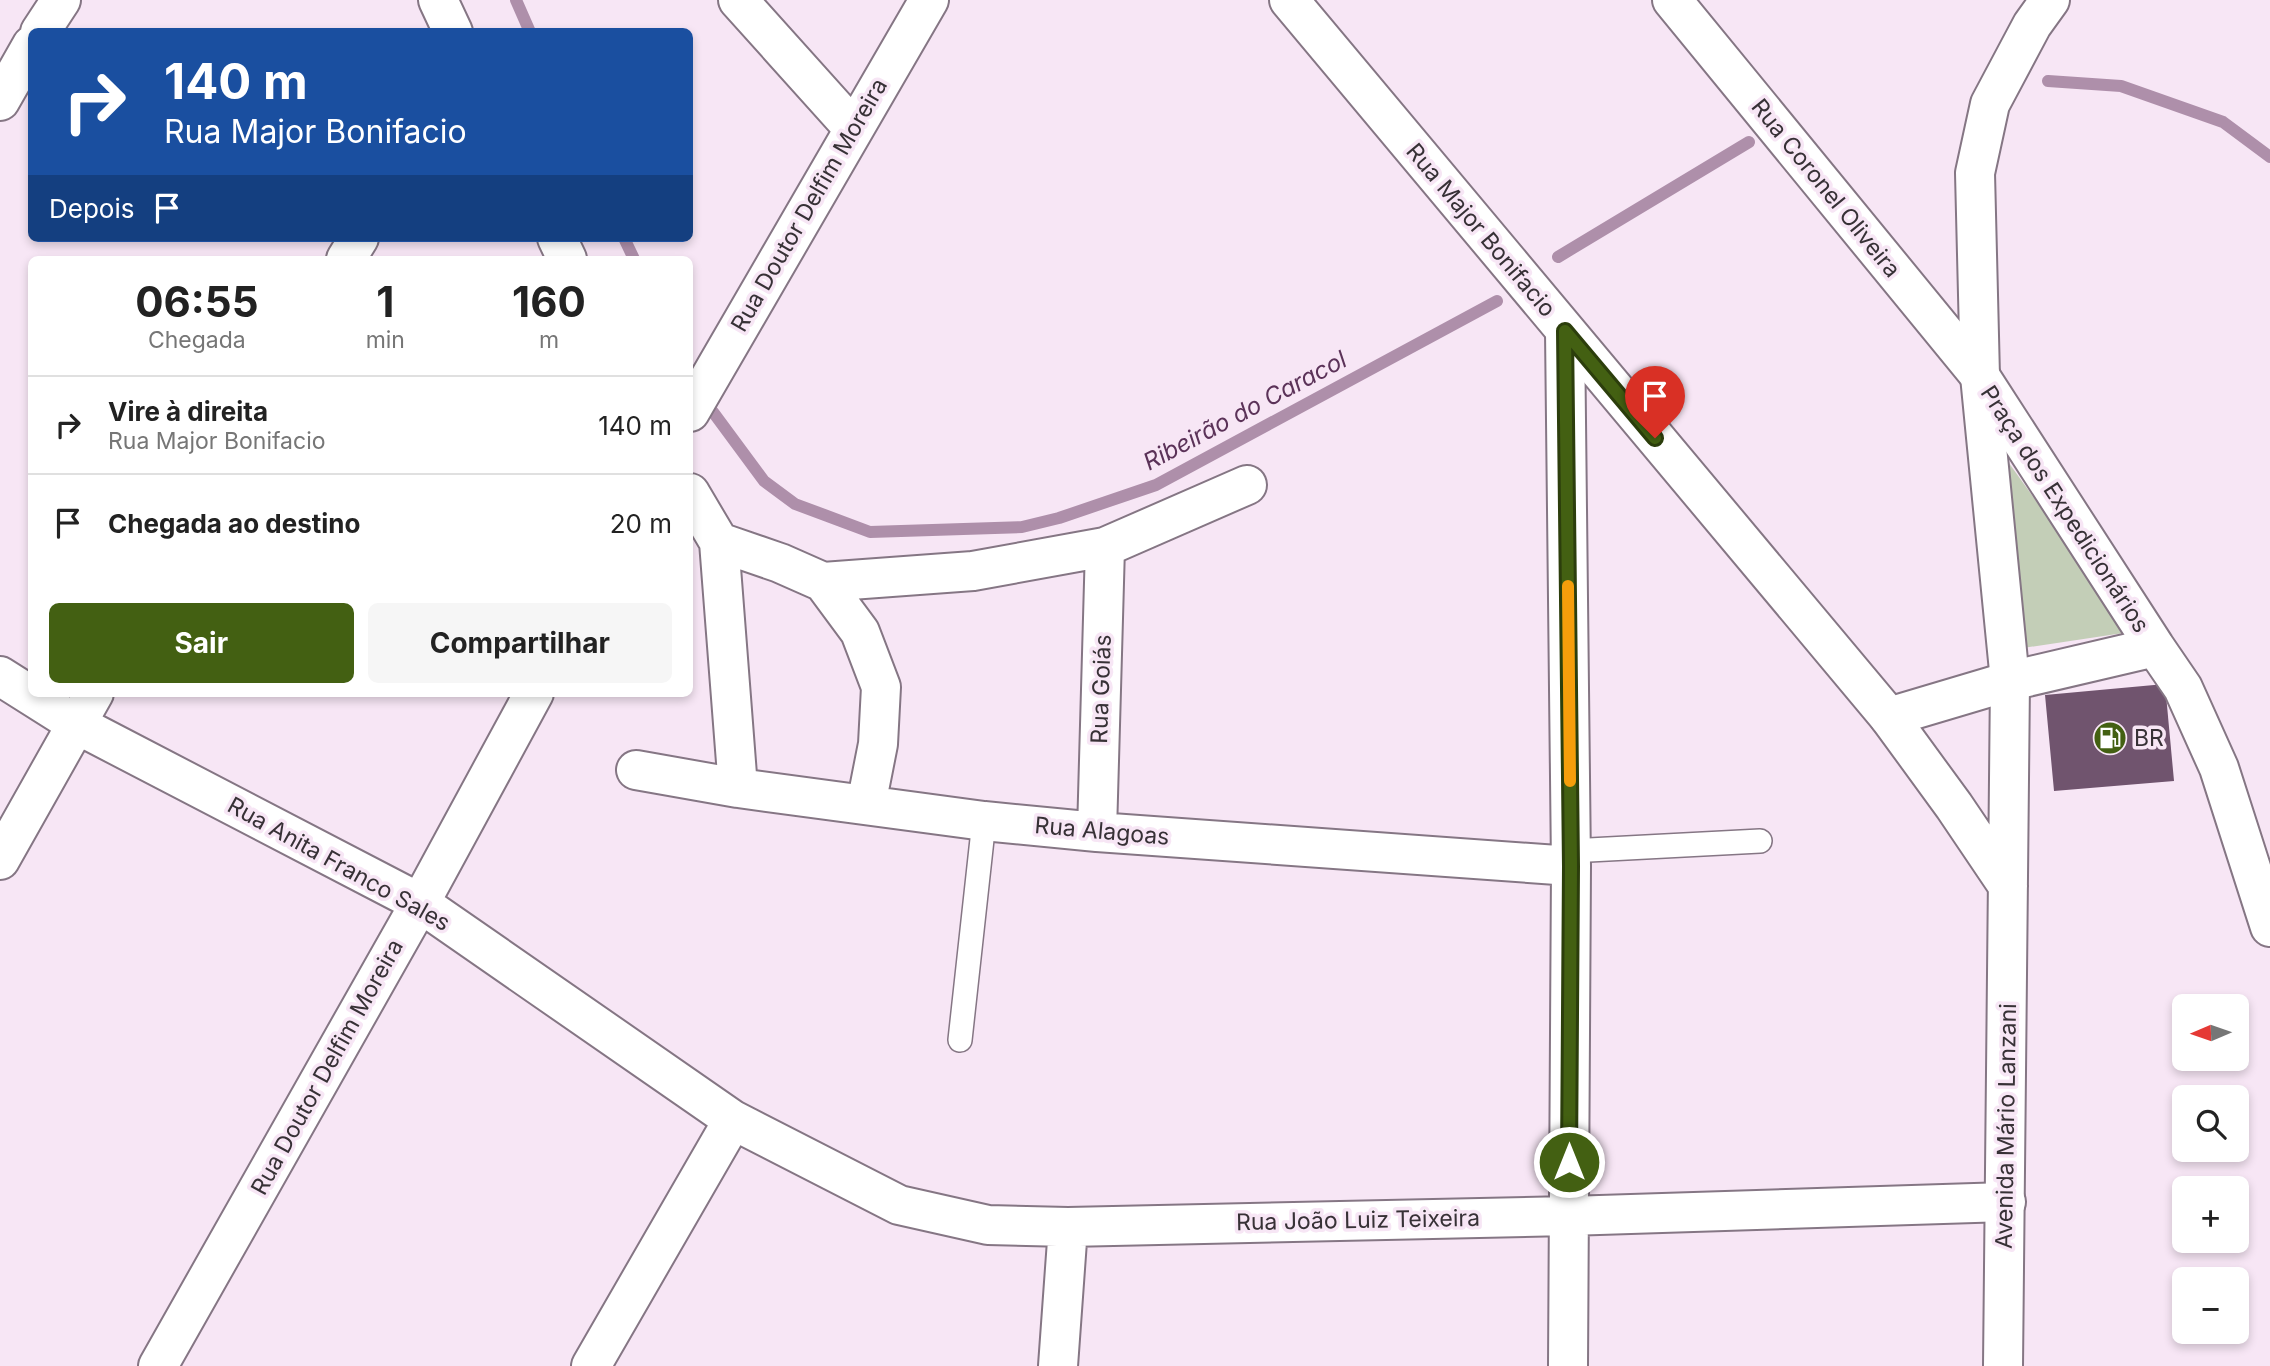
<!DOCTYPE html>
<html lang="pt">
<meta charset="utf-8">
<style>
:root{--surface:#fff;--page:#f6f6f6;--text:#222;--muted:#767676;--line:#e0e0e0;--accent:#436012}
body{margin:0;font-family:Inter,sans-serif;background:var(--page);color:var(--text);height:100vh;display:flex;flex-direction:column;font-size:26px;white-space:nowrap}
*{box-sizing:border-box;margin:0}
p{font-size:23px;color:var(--muted)}
.icon{flex:none;width:38px;height:38px;fill:none;stroke:currentColor;stroke-width:2;stroke-linecap:round;stroke-linejoin:round}
.map{position:relative;flex:1;overflow:hidden}
.details{position:absolute;left:28px;top:256px;width:665px;height:441px;display:flex;flex-direction:column;background:var(--surface);border-radius:10px;box-shadow:0 4px 10px #0003}
.details>*{flex:none}
.top-card{position:absolute;left:28px;top:28px;width:665px;height:214px;border-radius:10px;box-shadow:0 4px 10px #0003;background:#1a4fa0;color:#fff;overflow:hidden}
.needle{width:46px;rotate:268deg}
.tools{position:absolute;left:2172px;top:994px;display:grid;gap:14px}
.tools a{display:grid;place-items:center;width:77px;height:77px;border-radius:10px;background:var(--surface);box-shadow:0 4px 10px #0003;font-size:35px}
.pin{position:absolute;display:grid;place-items:center;width:60px;height:60px;color:#fff;margin:-72px -30px;border-radius:50% 50% 50% 0;rotate:-45deg;box-shadow:0 0 7px #0007}
.pin .icon{rotate:45deg}
.me{position:absolute;width:77px;margin:-38px;rotate:0deg;stroke-linejoin:round;filter:drop-shadow(0 0 5px #0008)}
.turn{display:flex;align-items:center;gap:24px;height:147px;padding:0 21px;font-size:32px}
.turn .icon{width:91px;height:91px;stroke-width:2.5}
.turn b{display:block;font-size:49px;line-height:60px}
.then{display:flex;align-items:center;height:66px;padding:0 21px;background:#0003;gap:14px;font-size:26px}
.eta{display:flex;justify-content:space-evenly;align-items:center;height:119px;text-align:center}
.eta b{font-size:42px;font-weight:700;line-height:49px}
.button{display:flex;gap:14px;margin-top:auto;padding:14px 21px}
.button a{flex:1;height:80px;border-radius:10px;background:var(--accent);color:#fff;font-size:28px;font-weight:700;line-height:80px;text-align:center}
.button a+a{background:var(--page);color:var(--text)}
ul{padding:0;list-style:none}
li{display:flex;align-items:center;gap:21px;height:98px;padding:0 21px;border-top:2px solid var(--line)}
li div{flex:1}
li b{display:block;font-size:26px}
li em{font-style:normal}
.map>svg:first-child{display:block}
.park{fill:#c3ceb7}
.lines{fill:none;stroke-linecap:round;stroke-linejoin:round}
.stream{stroke:#ae8faa;stroke-width:12}
.building{fill:#70546e}
.lane-casing{stroke:#857684;stroke-width:26}
.street-casing{stroke:#857684;stroke-width:42}
.secondary-casing{stroke:#857684;stroke-width:42}
.primary-casing{stroke:#857684;stroke-width:42}
.lane{stroke:#fff;stroke-width:23}
.street{stroke:#fff;stroke-width:38}
.secondary{stroke:#fff;stroke-width:38}
.primary{stroke:#fff;stroke-width:38}
.route-casing{stroke:#2c3e0c;stroke-width:18}
.route{stroke:#436012;stroke-width:12}
.slow{stroke:#f59e0b;stroke-width:12}
.labels{text-anchor:middle;stroke-width:7;stroke-linejoin:round;paint-order:stroke}
.street-label{font-size:23px;fill:#373136;stroke:#f7e6f5}
.poi-label{font-size:23px;fill:#373136;stroke:#f7e6f5;text-anchor:start}
.water-label{font-size:24px;font-style:italic;fill:#5b3258;stroke:#f7e6f5}
</style>
<div class="map">
<svg width="2270" height="1366" viewBox="0 0 2270 1366">
<rect width="100%" height="100%" fill="#f7e6f5"/>
<path class="park" d="M 2006,459 L 2130,632 L 2023,648 Z"/>
<g class="lines">
<path class="stream" d="M 516,0 L 530,32
M 2048,81 L 2121,86 L 2223,122 L 2270,157
M 624,238 L 634,259
M 1558,257 L 1749,142
M 713,412 L 764,481 L 795,504 L 870,532 L 1022,527 L 1059,518 L 1156,485 L 1497,301"/>
</g>
<path class="building" d="M 2165,684 L 2174,781 L 2054,791 L 2045,695 Z"/>
<g class="lines">
<defs>
<path id="lane" d="M 1570,851 L 1760,841
M 960,1040 L 984,821"/>
<path id="street" d="M 438,0 L 453,32
M 738,0 L 853,128
M 40,32 L 61,0
M 0,101 L 32,45
M 557,238 L 567,259
M 346,259 L 359,238
M 1565,331 L 1571,866 L 1568,1366
M 690,412 L 929,0
M 690,493 L 719,542 L 738,788
M 719,542 L 780,563 L 823,582 L 860,632 L 881,687 L 878,744 L 866,805
M 823,582 L 973,571 L 1105,547 L 1247,485
M 0,676 L 76,724 L 420,903 L 733,1120 L 899,1205 L 988,1225 L 1068,1227 L 1568,1216 L 2006,1202
M 636,770 L 738,788 L 984,821 L 1097,832 L 1571,866
M 1097,832 L 1105,547
M 0,860 L 94,693
M 158,1366 L 420,903 L 534,693
M 591,1366 L 733,1120
M 1058,1366 L 1068,1227"/>
<path id="secondary" d="M 1889,717 L 1954,806 L 2008,886
M 2003,1366 L 2010,681 L 1980,376 L 1975,173 L 1990,104 L 2032,25 L 2050,0"/>
<path id="primary" d="M 1289,0 L 1889,717 L 2010,681 L 2155,647
M 1672,0 L 1980,376 L 2155,647 L 2183,688 L 2219,768 L 2270,927"/>
</defs>
<use href="#lane" class="lane-casing"/>
<use href="#street" class="street-casing"/>
<use href="#secondary" class="secondary-casing"/>
<use href="#primary" class="primary-casing"/>
<use href="#lane" class="lane"/>
<use href="#street" class="street"/>
<use href="#secondary" class="secondary"/>
<use href="#primary" class="primary"/>
</g>
<g class="lines">
<defs>
<path id="route" d="M 1569,1162 L 1571,866 L 1565,331 L 1655,438"/>
</defs>
<use href="#route" class="route-casing"/>
<use href="#route" class="route"/>
<path class="slow" d="M 1568,586 L 1570,781"/>
</g>
<defs>
<symbol id="fuel-disc" viewBox="-11 -11 22 22"><circle r="9.5" fill="#436012" stroke="#f7e6f5"/><path d="M-5.5-6h7V0h2V4h1.3V-2.5L3-4.5l.8-.8L6-3V5H2.5V1h-1V6h-7ZM-4.2-4.7v3.2H.2V-4.7Z" fill="#fff"/></symbol>
</defs>
<g fill-rule="evenodd">
<use href="#fuel-disc" x="2091" y="719" width="38" height="38"/>
</g>
<g class="labels">
<g class="street-label">
<text transform="translate(1826 188) rotate(51)" y="8">Rua Coronel Oliveira</text>
<text transform="translate(809 205) rotate(-60)" y="8">Rua Doutor Delfim Moreira</text>
<text transform="translate(1481 230) rotate(50)" y="8">Rua Major Bonifacio</text>
<text transform="translate(2065 509) rotate(57)" y="8">Praça dos Expedicionários</text>
<text transform="translate(1101 689) rotate(-88)" y="8">Rua Goiás</text>
<text transform="translate(1102 831) rotate(5)" y="8">Rua Alagoas</text>
<text transform="translate(339 864) rotate(29)" y="8">Rua Anita Franco Sales</text>
<text transform="translate(327 1067) rotate(-61)" y="8">Rua Doutor Delfim Moreira</text>
<text transform="translate(2006 1126) rotate(-89)" y="8">Avenida Mário Lanzani</text>
<text transform="translate(1358 1220) rotate(-1)" y="8">Rua João Luiz Teixeira</text>
</g>
<g class="poi-label">
<text x="2134" y="746">BR</text>
</g>
<g class="water-label">
<text transform="translate(1245 411) rotate(-28)" y="8">Ribeirão do Caracol</text>
</g>
</g>
</svg>
<div class="tools">
<a><svg class="needle" viewBox="-14 -14 28 28"><path d="M0-13l5 13h-10z" fill="#e53935"/><path d="M0 13l5-13h-10z" fill="#767676"/></svg></a>
<a><svg class="icon" aria-label="search" viewBox="0 0 24 24"><circle cx="10" cy="10" r="6"/><path d="M15 15l6 6"/></svg></a>
<a>+</a>
<a>−</a>
</div>
<div class="pin" style="left:1655px;top:438px;background:#d93025"><svg class="icon" aria-label="arrive" viewBox="0 0 24 24"><path d="M6 21V4h12l-3 4 3 4H6"/></svg></div>
<svg class="me" style="left:1569px;top:1162px" viewBox="-20 -20 40 40"><circle r="17" fill="#436012" stroke="#fff" stroke-width="3"/><path d="M0-11L8 9 0 5-8 9z" fill="#fff"/></svg>
<div class="top-card">
<div class="turn"><svg class="icon" aria-label="right" viewBox="0 0 24 24"><path d="M7 20v-9h11M14 6l5 5-5 5"/></svg><div><b>140 m</b>Rua Major Bonifacio</div></div>
<div class="then">Depois<svg class="icon" aria-label="arrive" viewBox="0 0 24 24"><path d="M6 21V4h12l-3 4 3 4H6"/></svg></div>
</div>
<section class="details">
<div class="eta">
<div><b>06:55</b><p>Chegada</p></div>
<div><b>1</b><p>min</p></div>
<div><b>160</b><p>m</p></div>
</div>
<ul>
<li><svg class="icon" aria-label="right" viewBox="0 0 24 24"><path d="M7 20v-9h11M14 6l5 5-5 5"/></svg><div><b>Vire à direita</b><p>Rua Major Bonifacio</p></div><em>140 m</em></li>
<li><svg class="icon" aria-label="arrive" viewBox="0 0 24 24"><path d="M6 21V4h12l-3 4 3 4H6"/></svg><div><b>Chegada ao destino</b></div><em>20 m</em></li>
</ul>
<div class="button"><a>Sair</a><a>Compartilhar</a></div>
</section>
</div>
